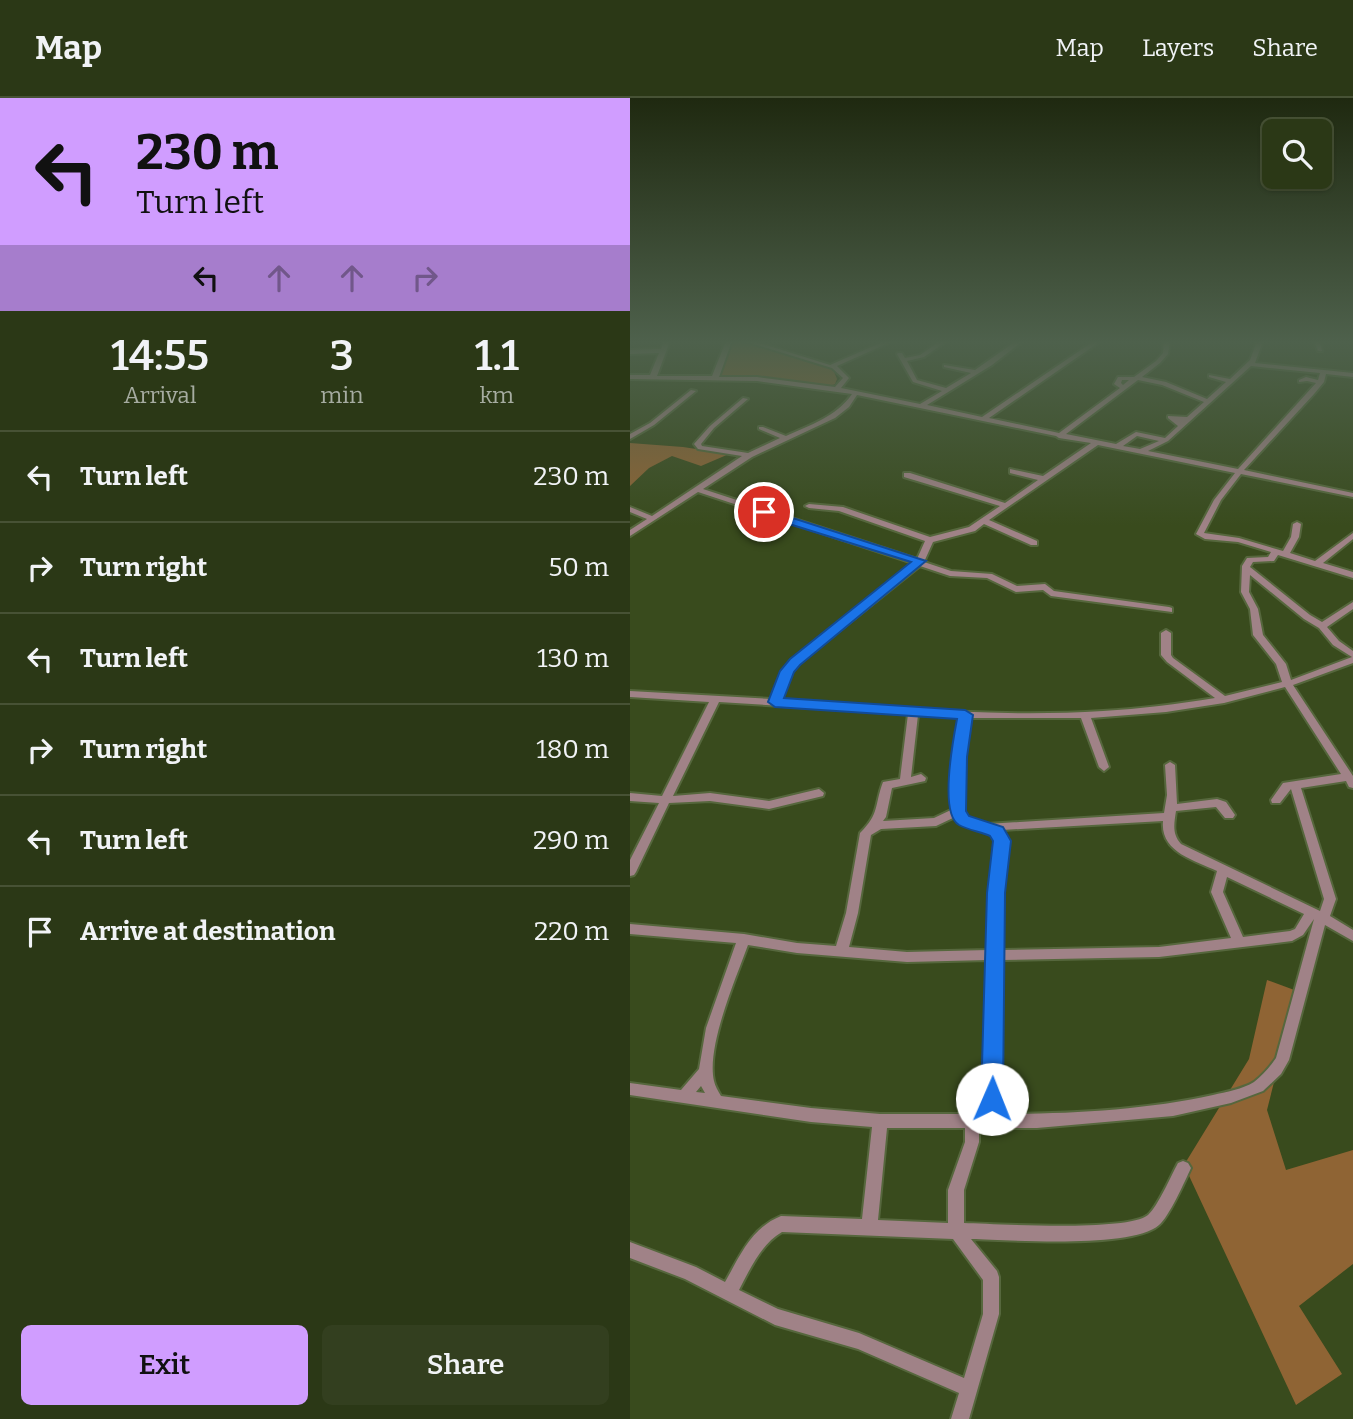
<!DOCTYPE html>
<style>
:root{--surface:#2b3816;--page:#333f1f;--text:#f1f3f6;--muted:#a6aca1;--line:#475235;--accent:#d09dff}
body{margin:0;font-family:Bitter,serif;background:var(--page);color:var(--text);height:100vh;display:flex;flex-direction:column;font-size:26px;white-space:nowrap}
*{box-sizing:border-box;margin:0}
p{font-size:23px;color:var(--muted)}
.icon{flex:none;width:38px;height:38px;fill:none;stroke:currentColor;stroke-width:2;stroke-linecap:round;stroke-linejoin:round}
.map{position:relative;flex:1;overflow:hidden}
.side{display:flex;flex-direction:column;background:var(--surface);width:630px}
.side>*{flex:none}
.guide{background:#d09dff;color:#111;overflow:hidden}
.controls{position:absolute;left:632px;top:21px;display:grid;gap:14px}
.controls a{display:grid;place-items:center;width:70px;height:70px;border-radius:10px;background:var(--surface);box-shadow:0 2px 5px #0004,0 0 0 2px var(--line);font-size:35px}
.pin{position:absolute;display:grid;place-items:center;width:60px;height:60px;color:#fff;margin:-30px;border:4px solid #fff;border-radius:50%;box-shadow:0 2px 7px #0007}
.me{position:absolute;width:77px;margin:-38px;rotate:1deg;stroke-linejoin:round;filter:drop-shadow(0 0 5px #0008)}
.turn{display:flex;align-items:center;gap:24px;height:147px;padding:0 21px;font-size:32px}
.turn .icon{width:91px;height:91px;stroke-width:2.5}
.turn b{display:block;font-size:49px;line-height:60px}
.lanes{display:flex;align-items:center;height:66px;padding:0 21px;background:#0003;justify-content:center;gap:35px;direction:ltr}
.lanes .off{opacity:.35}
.eta{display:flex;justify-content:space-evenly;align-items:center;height:119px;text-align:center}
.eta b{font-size:42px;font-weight:600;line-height:49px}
.action{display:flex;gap:14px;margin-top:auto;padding:14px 21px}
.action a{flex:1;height:80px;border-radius:10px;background:var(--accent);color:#111;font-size:28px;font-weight:600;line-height:80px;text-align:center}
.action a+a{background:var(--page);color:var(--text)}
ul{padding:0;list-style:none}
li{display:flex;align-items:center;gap:21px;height:91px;padding:0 21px;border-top:2px solid var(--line)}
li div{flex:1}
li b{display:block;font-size:26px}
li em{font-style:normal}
header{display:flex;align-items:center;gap:42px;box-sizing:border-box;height:98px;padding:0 35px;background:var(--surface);border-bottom:2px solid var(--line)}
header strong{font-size:33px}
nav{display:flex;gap:38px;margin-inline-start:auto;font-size:24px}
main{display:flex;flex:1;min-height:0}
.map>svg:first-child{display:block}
.forest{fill:#8f6434}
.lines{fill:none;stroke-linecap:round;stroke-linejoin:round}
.minor-casing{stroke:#56673d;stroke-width:4}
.minor{fill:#a08287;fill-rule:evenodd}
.route{fill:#1a73e8;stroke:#114b97;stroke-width:2}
</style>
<header>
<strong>Map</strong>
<nav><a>Map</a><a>Layers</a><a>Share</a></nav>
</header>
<main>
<section class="side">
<div class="guide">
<div class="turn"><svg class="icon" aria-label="left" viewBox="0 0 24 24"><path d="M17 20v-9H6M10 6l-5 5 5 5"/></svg><div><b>230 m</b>Turn left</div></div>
<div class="lanes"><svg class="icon" aria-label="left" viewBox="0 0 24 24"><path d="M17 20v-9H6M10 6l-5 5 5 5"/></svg><svg class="icon off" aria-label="ahead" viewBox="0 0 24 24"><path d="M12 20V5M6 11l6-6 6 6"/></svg><svg class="icon off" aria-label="ahead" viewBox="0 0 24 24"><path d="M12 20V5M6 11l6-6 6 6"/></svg><svg class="icon off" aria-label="right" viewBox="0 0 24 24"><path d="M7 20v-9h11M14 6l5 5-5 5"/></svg></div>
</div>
<div class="eta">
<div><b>14:55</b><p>Arrival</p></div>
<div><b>3</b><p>min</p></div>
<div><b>1.1</b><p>km</p></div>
</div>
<ul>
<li><svg class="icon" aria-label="left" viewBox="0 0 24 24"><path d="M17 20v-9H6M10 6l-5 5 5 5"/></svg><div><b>Turn left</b></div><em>230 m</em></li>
<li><svg class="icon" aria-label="right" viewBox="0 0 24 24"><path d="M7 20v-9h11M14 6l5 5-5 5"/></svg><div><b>Turn right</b></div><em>50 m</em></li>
<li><svg class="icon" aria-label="left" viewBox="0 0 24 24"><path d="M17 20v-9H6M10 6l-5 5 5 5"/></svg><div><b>Turn left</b></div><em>130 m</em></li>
<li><svg class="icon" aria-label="right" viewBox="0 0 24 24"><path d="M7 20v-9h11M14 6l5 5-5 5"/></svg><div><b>Turn right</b></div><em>180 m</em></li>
<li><svg class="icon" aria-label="left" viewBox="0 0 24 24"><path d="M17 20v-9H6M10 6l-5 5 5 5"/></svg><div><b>Turn left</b></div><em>290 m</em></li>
<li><svg class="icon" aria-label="arrive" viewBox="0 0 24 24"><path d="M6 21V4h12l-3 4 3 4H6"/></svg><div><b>Arrive at destination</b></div><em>220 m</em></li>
</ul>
<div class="action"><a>Exit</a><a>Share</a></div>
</section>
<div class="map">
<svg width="723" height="1321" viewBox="0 0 723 1321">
<rect width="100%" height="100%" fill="#394b1d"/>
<path class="forest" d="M 96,243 L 117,243 L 201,266 L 207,281 L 205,286 L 198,289 L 132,280 L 83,278 Z
M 0,345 L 53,349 L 99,356 L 71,368 L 42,358 L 19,370 L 0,388 Z
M 637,882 L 667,893 L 637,1012 L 656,1072 L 723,1052 L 723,1166 L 669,1208 L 712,1276 L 666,1307 L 554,1067 L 619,961 Z"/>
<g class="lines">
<defs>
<path id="minor" d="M 34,243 L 40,243 L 27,278 L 82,278 L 96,243 L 102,243 L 89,279 L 127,279 L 205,289 L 213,280 L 202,270 L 114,243 L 123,243 L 200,267 L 255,243 L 263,243 L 207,268 L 219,280 L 211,290 L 290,306 L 312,293 L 283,284 L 267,256 L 268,255 L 272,255 L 275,260 L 290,257 L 310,243 L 317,243 L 294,259 L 277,263 L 287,282 L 316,290 L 341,275 L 314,269 L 314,267 L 345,272 L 386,243 L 393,243 L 362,267 L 297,307 L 352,319 L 464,243 L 471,243 L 359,320 L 429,335 L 490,290 L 484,286 L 488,279 L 504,279 L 526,263 L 533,255 L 534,243 L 540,243 L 538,256 L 530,265 L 512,279 L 536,284 L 577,301 L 596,284 L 579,279 L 579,277 L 600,281 L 620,262 L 627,243 L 633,243 L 625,265 L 723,275 L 723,279 L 696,276 L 694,284 L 684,296 L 614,372 L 723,395 L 723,399 L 611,376 L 591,402 L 574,435 L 609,440 L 653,453 L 661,439 L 663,426 L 667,424 L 671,426 L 669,439 L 660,455 L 685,463 L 723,435 L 723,441 L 693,465 L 723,474 L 723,480 L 648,457 L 644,463 L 623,464 L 620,469 L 680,517 L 692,524 L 723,504 L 723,511 L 697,529 L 709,543 L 723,553 L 723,565 L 663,587 L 723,678 L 723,690 L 719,689 L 716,683 L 671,690 L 706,801 L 700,818 L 723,832 L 723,843 L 695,827 L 659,962 L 651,976 L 633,993 L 601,1005 L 543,1018 L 407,1030 L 367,1030 L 362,1032 L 349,1030 L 349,1044 L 334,1092 L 334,1125 C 367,1126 497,1134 518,1117 C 528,1108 541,1078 548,1065 L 553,1063 L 558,1065 L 561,1070 C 555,1083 539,1119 529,1127 C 502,1151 381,1142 341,1141 L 367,1173 L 369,1179 L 369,1216 L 339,1321 L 321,1321 L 329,1295 L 228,1251 L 145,1227 L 55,1181 L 0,1160 L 0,1144 L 66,1169 L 95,1184 C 110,1158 121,1130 151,1118 L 232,1121 L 242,1029 L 181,1024 L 0,997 L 0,985 L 51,992 L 69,971 L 76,930 L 106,845 L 0,836 L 0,826 L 114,836 L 167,845 L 206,848 L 216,815 L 230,735 C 250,715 244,708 253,684 L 270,681 L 278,616 L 89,604 L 43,698 L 80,695 L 139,703 L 189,691 L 194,695 L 193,698 L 139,711 L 80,703 L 39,705 L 6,774 L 4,777 L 0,778 L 0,762 L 29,705 L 0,703 L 0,695 L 32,698 L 79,604 L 0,599 L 0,593 L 141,601 L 152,573 L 162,562 L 283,465 L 68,394 L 0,438 L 0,432 L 17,421 L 0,414 L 0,409 L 22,418 L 112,358 L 68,351 L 64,346 L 80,328 L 113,300 L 118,301 L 84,330 L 71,346 L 72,348 L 118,355 L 150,340 L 129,331 L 129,329 L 133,329 L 156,338 C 180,327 206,319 222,296 L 127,283 L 0,281 L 0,277 L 20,277 L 29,255 L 0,256 L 0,252 L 31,251 ZM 621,268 L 690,275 L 688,282 L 676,279 L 669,282 L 669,284 L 677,283 L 686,285 L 608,371 L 518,353 L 538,343 ZM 492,282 L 499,282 L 493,287 L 491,285 ZM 508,282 L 532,287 L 574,304 L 557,319 L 538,318 L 538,320 L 548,328 L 535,340 L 506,334 L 486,346 L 436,336 ZM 227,297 L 426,338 L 429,340 L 461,345 L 413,378 L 380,371 L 380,375 L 408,382 L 375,405 L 280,375 L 274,375 L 274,379 L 370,408 L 339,429 L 300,439 L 213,409 L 179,406 L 175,408 L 179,410 L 209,413 L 295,443 L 287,461 L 73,391 L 122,359 L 205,320 L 219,309 ZM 507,338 L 529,343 L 510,351 L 493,348 ZM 468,347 L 605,375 L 584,402 L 566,436 L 575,441 L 608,444 L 641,454 L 638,459 L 617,460 L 612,468 L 611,494 L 620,511 L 623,537 L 646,566 L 652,584 L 595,598 L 543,560 L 541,557 L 541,535 L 536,532 L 531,535 L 531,557 L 537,564 L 585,600 C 548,606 510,611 473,613 C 366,620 258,609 151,602 L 161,574 L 168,566 L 290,468 L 320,478 L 357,480 L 386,494 L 413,492 L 421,498 L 542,514 L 542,510 L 539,509 L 424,493 L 415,486 L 387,488 L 362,476 L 321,473 L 294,464 L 303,444 L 345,433 L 354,426 L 401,447 L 407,447 L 407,443 L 359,422 ZM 620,477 L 674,521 L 689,530 L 703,547 L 722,559 L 661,582 L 656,566 L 633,537 L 628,511 L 619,494 ZM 655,589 L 711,676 L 653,685 L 641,702 L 642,705 L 650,705 L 661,691 L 694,801 L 690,813 L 551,746 C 542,736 544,726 546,713 L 586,709 L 595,720 L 603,720 L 605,717 L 596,704 L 587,701 L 547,706 L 545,667 L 540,664 L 535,667 L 537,697 L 534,715 L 357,726 L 343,722 L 336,718 C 328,693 336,646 340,620 L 451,620 L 469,669 L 474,673 L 479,669 L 461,620 L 536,614 L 594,605 ZM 288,617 L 330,619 L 323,671 L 323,711 L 304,720 L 253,723 L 256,719 L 262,690 L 295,683 L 296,680 L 291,676 L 281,679 ZM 325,719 C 334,731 350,731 363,736 L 366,743 L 359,814 L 358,852 L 277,854 L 219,849 L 228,815 L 241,737 L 251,731 L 306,728 ZM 533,723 C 530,754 564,762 587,773 L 581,794 L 601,840 L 529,849 L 371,852 L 371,814 L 378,743 L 372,732 ZM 597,779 L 674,816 L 665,831 L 660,833 L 613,839 L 593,794 ZM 684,821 L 646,960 C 640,969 632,978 624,984 C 613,991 596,994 583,997 C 516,1012 438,1016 369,1016 L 371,862 L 529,859 L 662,843 L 673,837 ZM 118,847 L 167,855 L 277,864 L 358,862 L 355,1016 L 250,1016 L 181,1010 L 91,998 C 88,993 85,988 84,983 C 76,949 106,880 118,847 ZM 71,988 L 75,995 L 66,994 ZM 257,1030 L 335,1030 L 335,1044 L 318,1092 L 318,1125 L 248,1122 ZM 152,1134 L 323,1141 L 353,1182 L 353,1216 L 334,1280 L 229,1235 L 148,1211 L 109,1192 C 120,1171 131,1146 152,1134 Z
M 684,243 L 690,243 L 692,253 L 688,253 Z
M 61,292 L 66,293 L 24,327 L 0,341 L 0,336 L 20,325 Z"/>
</defs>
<use href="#minor" class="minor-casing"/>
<use href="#minor" class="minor"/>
</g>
<linearGradient id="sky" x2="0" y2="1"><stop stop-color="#1f2910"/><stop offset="0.57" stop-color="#4e614c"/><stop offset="1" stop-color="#4e614c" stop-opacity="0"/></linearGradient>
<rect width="723" height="428" fill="url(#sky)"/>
<path class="route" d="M 130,412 L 138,412 L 296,463 L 170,567 L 164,574 L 154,600 L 335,612 L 343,617 L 337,659 L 336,713 L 339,718 L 373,729 L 381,743 L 375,795 L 373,1001 L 370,1008 L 362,1011 L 355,1008 L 351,1001 L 357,795 L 363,743 L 360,738 C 351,734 338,732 329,727 C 309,715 323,642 327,621 L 145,609 L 138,604 L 150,573 L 160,561 L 281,464 L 130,417 Z"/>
</svg>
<div class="controls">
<a><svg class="icon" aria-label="search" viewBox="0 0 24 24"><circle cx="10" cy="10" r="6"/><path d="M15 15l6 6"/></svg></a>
</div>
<div class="pin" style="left:134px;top:414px;background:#d93025"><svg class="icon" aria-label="arrive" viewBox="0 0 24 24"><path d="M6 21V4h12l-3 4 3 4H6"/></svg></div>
<svg class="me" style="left:362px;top:1001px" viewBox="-20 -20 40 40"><circle r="19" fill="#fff"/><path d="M0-13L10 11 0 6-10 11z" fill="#1a73e8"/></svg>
</div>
</main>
